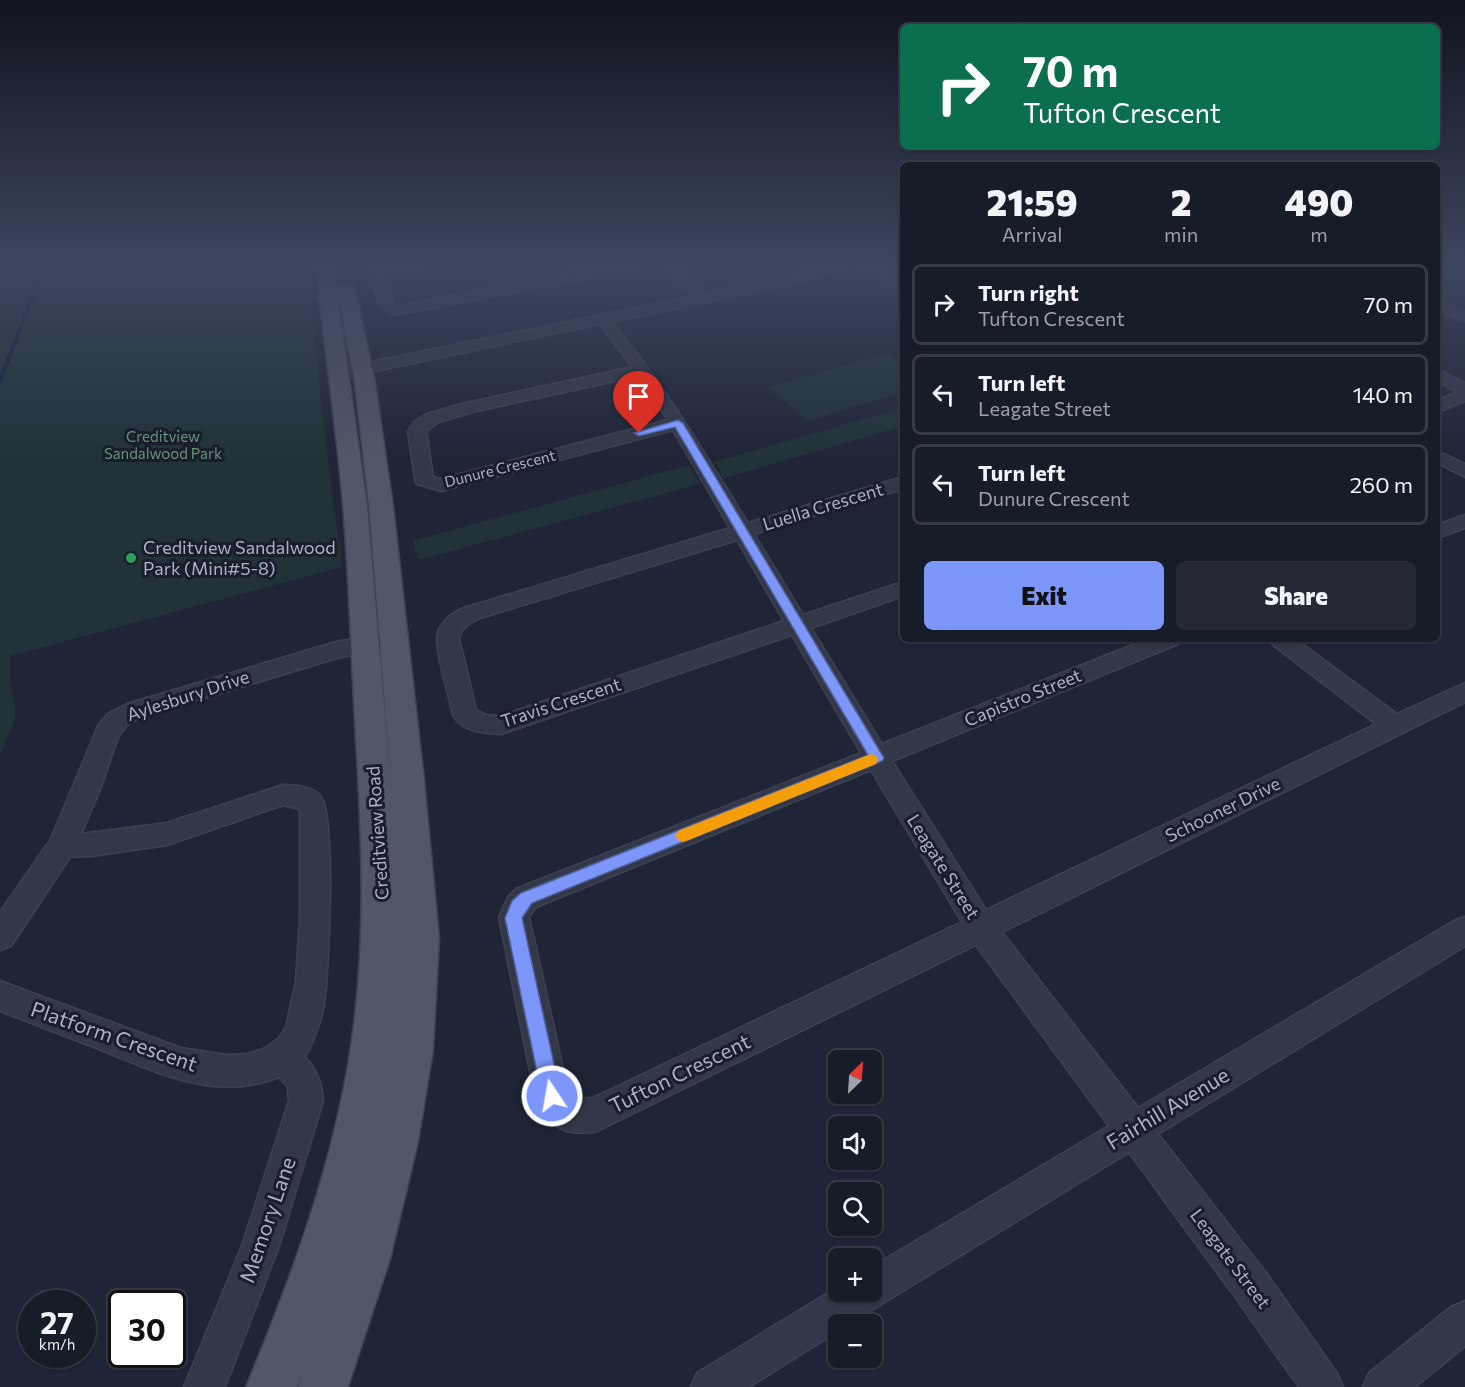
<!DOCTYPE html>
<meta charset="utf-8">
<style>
:root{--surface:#171c29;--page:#242935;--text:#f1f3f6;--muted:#9ea1a8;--line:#363a46;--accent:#7d96fa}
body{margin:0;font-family:Commissioner,sans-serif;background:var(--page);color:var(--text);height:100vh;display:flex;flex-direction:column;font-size:22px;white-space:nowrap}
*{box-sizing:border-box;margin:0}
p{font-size:20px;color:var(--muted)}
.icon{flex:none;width:33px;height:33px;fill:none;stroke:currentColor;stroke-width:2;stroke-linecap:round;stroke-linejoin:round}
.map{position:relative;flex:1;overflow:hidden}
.side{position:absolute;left:900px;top:162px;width:540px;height:480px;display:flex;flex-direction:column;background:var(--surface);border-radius:9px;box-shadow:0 2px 4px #0004,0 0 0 2px var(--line)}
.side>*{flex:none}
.hud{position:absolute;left:900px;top:24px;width:540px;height:126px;border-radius:9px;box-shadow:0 2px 4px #0004,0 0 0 2px var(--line);background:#0b6e4f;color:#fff;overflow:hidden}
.needle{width:39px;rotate:25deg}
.fabs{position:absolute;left:828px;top:1050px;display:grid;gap:12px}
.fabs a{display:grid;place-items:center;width:54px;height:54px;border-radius:9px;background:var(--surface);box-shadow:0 2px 4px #0004,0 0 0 2px var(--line);font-size:30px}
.speed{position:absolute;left:18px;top:1290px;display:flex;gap:12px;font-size:30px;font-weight:700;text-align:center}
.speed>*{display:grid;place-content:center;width:78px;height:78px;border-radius:50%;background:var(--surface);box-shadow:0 2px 4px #0004,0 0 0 2px var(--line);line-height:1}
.speed small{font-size:15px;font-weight:400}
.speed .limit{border:3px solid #111;border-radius:9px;background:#fff;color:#111}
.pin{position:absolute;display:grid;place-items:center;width:51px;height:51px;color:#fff;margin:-62px -26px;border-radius:50% 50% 50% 0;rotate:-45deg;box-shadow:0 0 6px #0007}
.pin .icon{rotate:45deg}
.me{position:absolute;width:66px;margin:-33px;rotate:348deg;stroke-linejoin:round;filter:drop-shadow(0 0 4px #0008)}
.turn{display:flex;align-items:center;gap:21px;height:126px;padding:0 24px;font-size:27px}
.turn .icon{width:78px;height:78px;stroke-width:2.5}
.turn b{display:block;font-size:42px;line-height:51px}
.eta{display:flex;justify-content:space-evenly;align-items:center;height:102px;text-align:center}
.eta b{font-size:36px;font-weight:800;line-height:42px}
.button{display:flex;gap:12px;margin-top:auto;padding:12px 24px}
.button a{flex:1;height:69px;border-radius:9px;background:var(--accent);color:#111;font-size:24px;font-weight:800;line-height:69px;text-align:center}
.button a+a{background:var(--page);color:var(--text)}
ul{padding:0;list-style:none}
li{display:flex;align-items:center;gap:18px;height:81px;margin:0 12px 9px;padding:0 12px;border:3px solid var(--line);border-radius:9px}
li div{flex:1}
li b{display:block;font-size:22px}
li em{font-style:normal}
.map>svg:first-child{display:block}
.green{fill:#213238}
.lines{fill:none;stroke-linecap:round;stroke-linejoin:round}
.stream{stroke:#131b35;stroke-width:4}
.minor-casing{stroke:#3c4151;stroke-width:3}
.major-casing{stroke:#3c4151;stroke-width:3}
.minor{fill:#333848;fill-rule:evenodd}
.major{fill:#515668;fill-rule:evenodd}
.route{fill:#7d96fa;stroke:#5162a2;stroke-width:1.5}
.slow{fill:#f59e0b}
.leisure-dot{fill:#2e9e5b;stroke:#191d2c;stroke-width:2}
.labels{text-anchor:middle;stroke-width:6;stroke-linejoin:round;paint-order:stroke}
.far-park-label{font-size:15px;fill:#649579;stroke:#191d2c}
.far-street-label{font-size:15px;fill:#adb2c5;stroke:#191d2c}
.street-label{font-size:18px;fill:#adb2c5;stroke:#191d2c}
.poi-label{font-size:18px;fill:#adb2c5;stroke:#191d2c;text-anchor:start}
.near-street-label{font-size:21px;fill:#adb2c5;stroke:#191d2c}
</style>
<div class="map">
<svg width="1465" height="1387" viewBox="0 0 1465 1387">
<rect width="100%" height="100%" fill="#1f2537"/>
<path class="green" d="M 0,265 L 204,265 L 204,268 L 224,266 L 224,274 L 236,272 L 236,282 L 312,272 L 312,316 L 326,446 L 342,567 L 10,656 L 10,683 L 15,705 L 15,719 L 0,755 Z
M 888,353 L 903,364 L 903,392 L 807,421 L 768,387 Z
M 903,408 L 903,426 L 724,478 L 714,462 Z
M 689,465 L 700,484 L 418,560 L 413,541 Z"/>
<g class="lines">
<path class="stream" d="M 38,284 L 45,265
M 0,381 L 35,291"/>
<defs>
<path id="minor" d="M 369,265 L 383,265 L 384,268 L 399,265 L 428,265 L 426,268 L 386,276 L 394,305 L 397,306 L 615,265 L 643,265 L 636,269 L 395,315 L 380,307 Z
M 660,265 L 675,265 L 706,293 L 803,273 L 831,265 L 852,265 L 850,268 L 806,281 L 612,322 C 664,385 705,454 748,523 L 903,477 L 903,489 L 754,534 L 803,615 L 903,582 L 903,596 L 811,628 L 882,744 L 1148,639 L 1181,639 L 1178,644 L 892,761 L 986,910 L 1376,724 L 1272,644 L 1269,639 L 1295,639 L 1397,714 L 1465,683 L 1465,702 L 1002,932 L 1138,1108 L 1454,921 L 1465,917 L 1465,946 L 1158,1134 L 1266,1273 L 1337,1373 L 1343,1387 L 1299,1387 L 1238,1301 L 1129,1152 L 849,1324 L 838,1324 L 838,1331 L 749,1387 L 691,1387 L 697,1373 L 838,1287 L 838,1292 L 872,1292 L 872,1267 L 1109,1126 L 976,945 L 595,1132 C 562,1136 548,1126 535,1096 L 499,917 L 508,897 L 516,889 L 861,753 L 792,635 L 501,734 C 484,733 462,732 453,715 C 449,695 437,658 437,639 C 437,624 452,613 464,608 L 730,528 L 673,430 L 441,491 L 417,484 L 415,480 L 408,431 L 414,422 L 427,414 L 462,404 L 633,367 L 599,324 L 337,379 L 329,374 L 337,369 L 693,296 ZM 639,376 L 668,420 L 441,479 L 433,477 L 426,431 L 439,422 L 471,412 ZM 737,540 L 784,621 L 500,716 L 486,715 L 476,710 L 459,638 C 462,627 469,623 480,618 ZM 871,770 L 962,922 L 593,1098 L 575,1099 L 568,1091 L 529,917 L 536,907 Z
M 852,265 L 870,265 L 903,280 L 903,289 Z
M 1437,301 L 1465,312 L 1465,321 L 1437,310 Z
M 1437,369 L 1465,383 L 1465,401 L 1437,412 L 1437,401 L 1457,392 L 1437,381 Z
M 1437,451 L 1465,464 L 1465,477 L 1437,463 Z
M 1465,515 L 1465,528 L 1437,538 L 1437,525 Z
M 394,632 L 402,635 L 405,640 L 402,645 L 337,658 L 145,716 L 127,725 L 119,735 L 99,792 L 81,834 L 167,823 L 283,785 C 295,785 313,786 321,797 C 336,819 329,978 323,1010 C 319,1027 313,1042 305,1057 C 316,1069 322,1085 323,1101 L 279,1246 L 225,1387 L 184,1387 L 242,1246 L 289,1101 L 288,1087 L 279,1077 C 214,1103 154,1071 94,1047 C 63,1035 31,1023 0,1011 L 0,981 L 181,1048 L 227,1055 L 248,1054 L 266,1048 L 279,1038 L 286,1027 L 296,981 L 300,919 L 300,809 L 283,805 L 167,845 L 91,856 L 70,857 L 11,946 L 0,950 L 0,912 L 51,839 L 99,724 L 109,713 L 127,704 L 336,642 Z
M 1465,1301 L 1465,1346 L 1415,1387 L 1363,1387 L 1369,1373 L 1451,1307 Z"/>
<path id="major" d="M 316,265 L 333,265 L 367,505 L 392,795 L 369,506 L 355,383 L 337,289 L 340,285 L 352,285 L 355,289 L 375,383 L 393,506 L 424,780 L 439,938 L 433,1050 L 418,1142 L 390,1259 L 348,1387 L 298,1387 L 302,1375 L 297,1387 L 246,1387 C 289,1283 329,1176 348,1065 C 368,950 362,838 355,722 C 351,650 349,577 343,504 C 336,424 324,345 316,265 Z"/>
</defs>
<use href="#minor" class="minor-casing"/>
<use href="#major" class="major-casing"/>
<use href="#minor" class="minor"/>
<use href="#major" class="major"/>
</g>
<linearGradient id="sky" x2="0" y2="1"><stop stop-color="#11141e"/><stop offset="0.58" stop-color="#3c465e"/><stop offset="1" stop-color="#3c465e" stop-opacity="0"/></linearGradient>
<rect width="1465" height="459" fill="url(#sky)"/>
<path class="route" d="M 678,420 L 683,423 L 884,758 L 882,761 L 532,903 L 522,918 L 561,1096 L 558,1103 L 552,1106 L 545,1103 L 542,1096 L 505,918 L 512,901 L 521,893 L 868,755 L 675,427 L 639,436 L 634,433 Z"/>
<path class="slow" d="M 871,754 L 876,756 L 878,760 L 876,764 L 689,840 L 683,842 L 678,840 L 675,835 L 678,831 Z"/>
<circle class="leisure-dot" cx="131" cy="558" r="6"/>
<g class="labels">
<g class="far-park-label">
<text x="163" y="442">Creditview<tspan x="163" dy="17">Sandalwood Park</tspan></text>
</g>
<g class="far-street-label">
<text transform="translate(500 469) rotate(-14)" y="5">Dunure Crescent</text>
</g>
<g class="street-label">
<text transform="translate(823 507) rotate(-17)" y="6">Luella Crescent</text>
<text transform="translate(188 696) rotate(-18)" y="6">Aylesbury Drive</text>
<text transform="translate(1023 698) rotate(-22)" y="6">Capistro Street</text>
<text transform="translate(561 703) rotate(-18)" y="6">Travis Crescent</text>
<text transform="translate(1223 810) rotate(-26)" y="6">Schooner Drive</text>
<text transform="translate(378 833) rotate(-94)" y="6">Creditview Road</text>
<text transform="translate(943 867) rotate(58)" y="6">Leagate Street</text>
<text transform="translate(1230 1259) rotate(53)" y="6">Leagate Street</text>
</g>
<g class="poi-label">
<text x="143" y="554">Creditview Sandalwood<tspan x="143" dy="21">Park (Mini#5-8)</tspan></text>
</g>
<g class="near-street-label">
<text transform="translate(114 1037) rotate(19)" y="7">Platform Crescent</text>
<text transform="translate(680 1074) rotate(-26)" y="7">Tufton Crescent</text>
<text transform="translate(1168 1109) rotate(-31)" y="7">Fairhill Avenue</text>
<text transform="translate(268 1220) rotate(-71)" y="7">Memory Lane</text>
</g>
</g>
</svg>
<div class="fabs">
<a><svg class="needle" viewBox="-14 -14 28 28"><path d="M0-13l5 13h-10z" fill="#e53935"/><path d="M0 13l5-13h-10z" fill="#9ea1a8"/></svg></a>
<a><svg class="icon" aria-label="sound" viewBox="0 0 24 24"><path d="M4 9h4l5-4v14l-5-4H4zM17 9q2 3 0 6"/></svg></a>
<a><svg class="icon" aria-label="search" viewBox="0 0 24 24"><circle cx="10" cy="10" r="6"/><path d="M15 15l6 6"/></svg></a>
<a>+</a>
<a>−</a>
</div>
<div class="speed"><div>27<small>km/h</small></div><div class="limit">30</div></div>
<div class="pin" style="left:639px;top:433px;background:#d93025"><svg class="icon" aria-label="arrive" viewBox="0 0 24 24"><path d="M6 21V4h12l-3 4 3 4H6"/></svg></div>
<svg class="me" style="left:552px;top:1096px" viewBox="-20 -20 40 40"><circle r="17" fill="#7d96fa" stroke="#fff" stroke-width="3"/><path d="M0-11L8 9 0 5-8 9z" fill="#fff"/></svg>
<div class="hud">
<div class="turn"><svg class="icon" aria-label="right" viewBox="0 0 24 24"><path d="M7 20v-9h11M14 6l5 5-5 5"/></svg><div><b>70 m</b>Tufton Crescent</div></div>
</div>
<section class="side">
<div class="eta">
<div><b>21:59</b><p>Arrival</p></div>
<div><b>2</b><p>min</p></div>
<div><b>490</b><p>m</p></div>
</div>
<ul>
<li><svg class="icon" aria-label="right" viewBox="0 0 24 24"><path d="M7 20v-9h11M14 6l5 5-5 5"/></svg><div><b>Turn right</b><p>Tufton Crescent</p></div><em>70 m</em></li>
<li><svg class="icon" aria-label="left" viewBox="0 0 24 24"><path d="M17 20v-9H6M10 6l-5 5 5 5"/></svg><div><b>Turn left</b><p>Leagate Street</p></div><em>140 m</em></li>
<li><svg class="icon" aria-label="left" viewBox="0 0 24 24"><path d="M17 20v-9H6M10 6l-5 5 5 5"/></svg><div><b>Turn left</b><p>Dunure Crescent</p></div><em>260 m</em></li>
</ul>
<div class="button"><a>Exit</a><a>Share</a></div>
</section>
</div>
